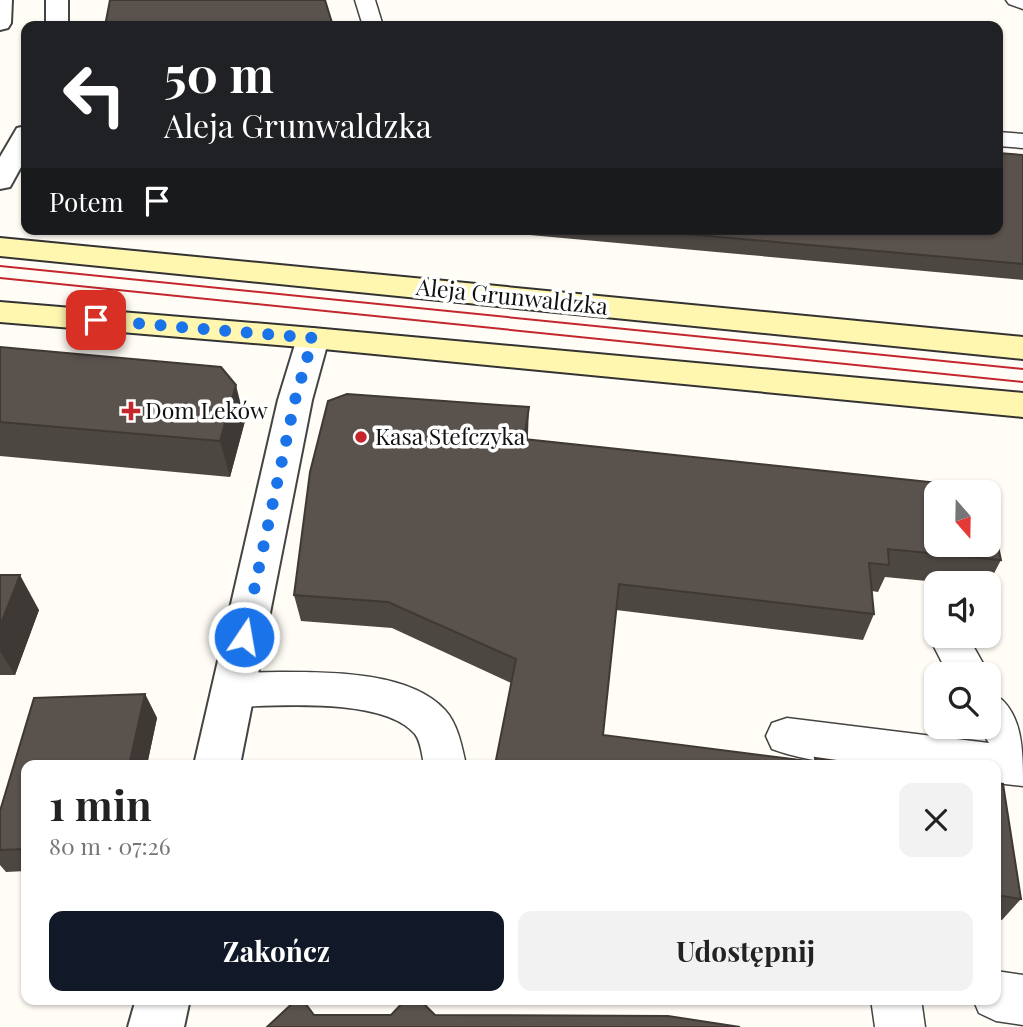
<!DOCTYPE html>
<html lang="pl">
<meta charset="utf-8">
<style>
:root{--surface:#fff;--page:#f2f2f2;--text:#222;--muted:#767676;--accent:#111827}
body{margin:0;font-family:"Playfair Display",serif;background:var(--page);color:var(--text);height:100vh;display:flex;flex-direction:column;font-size:26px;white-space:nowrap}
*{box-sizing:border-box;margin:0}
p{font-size:23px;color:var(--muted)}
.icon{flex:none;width:38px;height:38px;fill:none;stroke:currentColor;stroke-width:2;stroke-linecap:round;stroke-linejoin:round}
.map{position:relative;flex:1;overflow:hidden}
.drawer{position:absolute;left:21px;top:760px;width:980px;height:245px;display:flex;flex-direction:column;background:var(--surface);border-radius:14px;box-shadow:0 2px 5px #0004}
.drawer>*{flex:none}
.guide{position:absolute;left:21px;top:21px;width:982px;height:214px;border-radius:14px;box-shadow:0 2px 5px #0004;background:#202124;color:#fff;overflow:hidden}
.needle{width:46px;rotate:160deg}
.tools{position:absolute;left:924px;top:480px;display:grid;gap:14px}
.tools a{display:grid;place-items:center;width:77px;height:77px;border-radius:14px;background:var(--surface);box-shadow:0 2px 5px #0004;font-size:35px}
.pin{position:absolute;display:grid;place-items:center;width:60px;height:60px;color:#fff;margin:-30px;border-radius:14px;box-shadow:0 4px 10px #0006}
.me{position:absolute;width:77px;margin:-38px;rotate:12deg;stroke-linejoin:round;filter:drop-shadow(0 0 5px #0008)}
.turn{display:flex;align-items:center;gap:24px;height:147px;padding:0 28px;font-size:32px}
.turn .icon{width:91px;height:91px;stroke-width:2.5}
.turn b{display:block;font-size:49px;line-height:60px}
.then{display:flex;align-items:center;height:66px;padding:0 28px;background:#0003;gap:14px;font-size:26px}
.round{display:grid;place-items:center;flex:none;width:74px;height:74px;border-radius:14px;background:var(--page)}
.summary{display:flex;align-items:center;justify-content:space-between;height:119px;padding:0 28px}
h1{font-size:42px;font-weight:700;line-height:52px}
.cta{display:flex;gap:14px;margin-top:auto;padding:14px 28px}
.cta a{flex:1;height:80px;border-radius:14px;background:var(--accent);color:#fff;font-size:28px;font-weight:700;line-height:80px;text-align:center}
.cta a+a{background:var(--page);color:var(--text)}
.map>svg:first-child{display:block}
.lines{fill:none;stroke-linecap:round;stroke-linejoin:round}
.service-casing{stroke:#444;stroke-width:3}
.minor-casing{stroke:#444;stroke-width:4}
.tertiary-casing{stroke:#444;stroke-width:4}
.secondary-casing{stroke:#333;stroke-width:4}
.service{fill:#fff;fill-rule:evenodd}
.minor{fill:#fff;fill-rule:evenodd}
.tertiary{fill:#fff;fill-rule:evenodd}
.secondary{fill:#fff6b0;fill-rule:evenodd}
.tram{stroke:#c4262e;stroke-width:2}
.wall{fill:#4d4742}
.shaded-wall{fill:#3f3936}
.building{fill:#5a524d;stroke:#3f3936;stroke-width:2}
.route{stroke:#1a73e8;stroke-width:12;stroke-dasharray:0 21.6}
.poi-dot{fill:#c4262e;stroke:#fff;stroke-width:2.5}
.labels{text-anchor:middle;stroke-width:7;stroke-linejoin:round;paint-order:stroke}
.street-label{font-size:23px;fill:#111;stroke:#fff}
.poi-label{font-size:23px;fill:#111;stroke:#fff;text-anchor:start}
</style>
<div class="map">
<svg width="1023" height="1027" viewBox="0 0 1023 1027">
<rect width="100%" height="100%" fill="#fffdf5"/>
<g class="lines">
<defs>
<path id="service" d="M 355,0 L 375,0 L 383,26 L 363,26 Z
M 1006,0 L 1023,0 L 1023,9 L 1009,4 Z
M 998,132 L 1023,134 L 1023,148 L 998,146 Z
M 936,625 L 936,635 L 967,635 L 989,674 L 948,674 L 929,637 Z
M 279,672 C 327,672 410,671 445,710 C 458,724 462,747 466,765 L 424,765 C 422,755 421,742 415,734 C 383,697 278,706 233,707 L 219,702 L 213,690 L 219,678 L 233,673 Z
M 989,691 C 1023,707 1023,749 1023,786 L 996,783 L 996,765 C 927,765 837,773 772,749 L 766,736 L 772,723 L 787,718 L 989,743 L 978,726 L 989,726 Z
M 996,971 L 1023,975 L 1023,1025 L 996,1021 L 979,1013 L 973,999 L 996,999 Z
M 871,999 L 921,999 L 925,1027 L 875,1027 Z"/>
<path id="minor" d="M 313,328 L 325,331 L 329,338 L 312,400 L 240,765 L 194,765 L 278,400 L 297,338 L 301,331 Z
M 136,999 L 190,999 L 184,1027 L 128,1027 Z"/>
<path id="tertiary" d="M 0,0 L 12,0 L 11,23 L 8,28 L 0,30 Z
M 46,0 L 68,0 L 68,26 L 46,26 Z
M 26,126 L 26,158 L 10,187 L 0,189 L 0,157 L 17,128 Z"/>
<path id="secondary" d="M 0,238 L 1023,337 L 1023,359 L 0,256 Z
M 0,302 L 313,328 L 1023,393 L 1023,417 L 313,348 L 0,322 Z"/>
</defs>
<use href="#service" class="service-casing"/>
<use href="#minor" class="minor-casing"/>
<use href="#tertiary" class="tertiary-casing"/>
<use href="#secondary" class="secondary-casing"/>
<use href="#service" class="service"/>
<use href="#minor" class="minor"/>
<use href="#tertiary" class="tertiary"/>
<use href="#secondary" class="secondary"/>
<path class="tram" d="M 0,266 L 1023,369
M 0,278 L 1023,382"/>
</g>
<path class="wall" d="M 1023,155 L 1023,280 L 464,229 L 998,229 Z
M 0,347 L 245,421 L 230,477 L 0,456 Z
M 528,434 L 528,439 L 1001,560 L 989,583 L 948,583 L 885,577 L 878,592 L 872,591 L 874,614 L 863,640 L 616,610 L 603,735 L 813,762 L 815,758 L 866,765 L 495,765 L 511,683 L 392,628 L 301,621 L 294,595 Z
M 0,575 L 39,610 L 15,675 L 0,675 Z
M 145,694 L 157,718 L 147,765 L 26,765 L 26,871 L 6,872 L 0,865 L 0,811 L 34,698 Z
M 996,783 L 1021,899 L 1002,920 L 996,919 Z"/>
<path class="shaded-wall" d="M 236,385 L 245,421 L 230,477 L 220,441 Z
M 529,407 L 528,434 L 524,466 L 524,439 Z
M 20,575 L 39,610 L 15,675 L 0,651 L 0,626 Z
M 145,694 L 157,718 L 147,765 L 129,765 Z"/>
<path class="building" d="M 110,0 L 325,0 L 333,26 L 105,26 Z
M 998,153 L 1023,155 L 1023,264 L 630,229 L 998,229 Z
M 0,347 L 221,367 L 236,385 L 220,441 L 0,422 Z
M 347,394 L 529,407 L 524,439 L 985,488 L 986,492 L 936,492 L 936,544 L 989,544 L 989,505 L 1001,560 L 888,549 L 889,565 L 869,563 L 874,614 L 619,584 L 603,735 L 816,762 L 815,758 L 866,765 L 495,765 L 516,659 L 388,602 L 294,595 L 310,472 L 328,401 Z
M 0,575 L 20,575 L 0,626 Z
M 145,694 L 129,765 L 26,765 L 26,849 L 0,850 L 0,811 L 34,698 Z
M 996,783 L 1003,784 L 1021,899 L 996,895 Z
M 297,999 L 302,999 L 314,1015 L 391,1015 L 406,999 L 419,999 L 435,1015 L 668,1016 L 740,1027 L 267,1027 Z"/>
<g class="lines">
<path class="route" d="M 96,320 L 313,338 L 295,400 L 244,637"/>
</g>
<g class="poi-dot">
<path d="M127.5 400.5h7v7h7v7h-7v7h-7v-7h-7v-7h7z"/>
<circle cx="361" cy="437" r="7"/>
</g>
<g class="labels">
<g class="street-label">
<text transform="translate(512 297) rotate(6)" y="8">Aleja Grunwaldzka</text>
</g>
<g class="poi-label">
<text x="145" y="419">Dom Leków</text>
<text x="375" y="445">Kasa Stefczyka</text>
</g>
</g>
</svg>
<div class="tools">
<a><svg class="needle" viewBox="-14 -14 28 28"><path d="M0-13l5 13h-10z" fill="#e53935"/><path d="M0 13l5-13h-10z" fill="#767676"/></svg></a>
<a><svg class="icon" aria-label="sound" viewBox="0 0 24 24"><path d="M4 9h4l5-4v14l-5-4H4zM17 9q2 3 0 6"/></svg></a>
<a><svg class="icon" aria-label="search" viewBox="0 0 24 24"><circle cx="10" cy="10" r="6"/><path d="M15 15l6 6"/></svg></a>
</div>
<div class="pin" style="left:96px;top:320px;background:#d93025"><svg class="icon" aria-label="arrive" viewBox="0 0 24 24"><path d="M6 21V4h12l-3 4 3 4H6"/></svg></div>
<svg class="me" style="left:244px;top:637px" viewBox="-20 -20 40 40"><circle r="17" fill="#1a73e8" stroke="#fff" stroke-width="3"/><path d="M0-11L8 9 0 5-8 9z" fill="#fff"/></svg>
<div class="guide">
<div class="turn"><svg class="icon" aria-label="left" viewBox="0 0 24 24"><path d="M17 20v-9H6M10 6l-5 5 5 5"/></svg><div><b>50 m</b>Aleja Grunwaldzka</div></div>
<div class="then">Potem<svg class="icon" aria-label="arrive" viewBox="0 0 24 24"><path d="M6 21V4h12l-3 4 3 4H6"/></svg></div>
</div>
<section class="drawer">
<div class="summary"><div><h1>1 min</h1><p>80 m · 07:26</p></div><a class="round"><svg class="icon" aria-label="close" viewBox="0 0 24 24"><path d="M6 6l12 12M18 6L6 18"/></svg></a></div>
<div class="cta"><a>Zakończ</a><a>Udostępnij</a></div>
</section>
</div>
